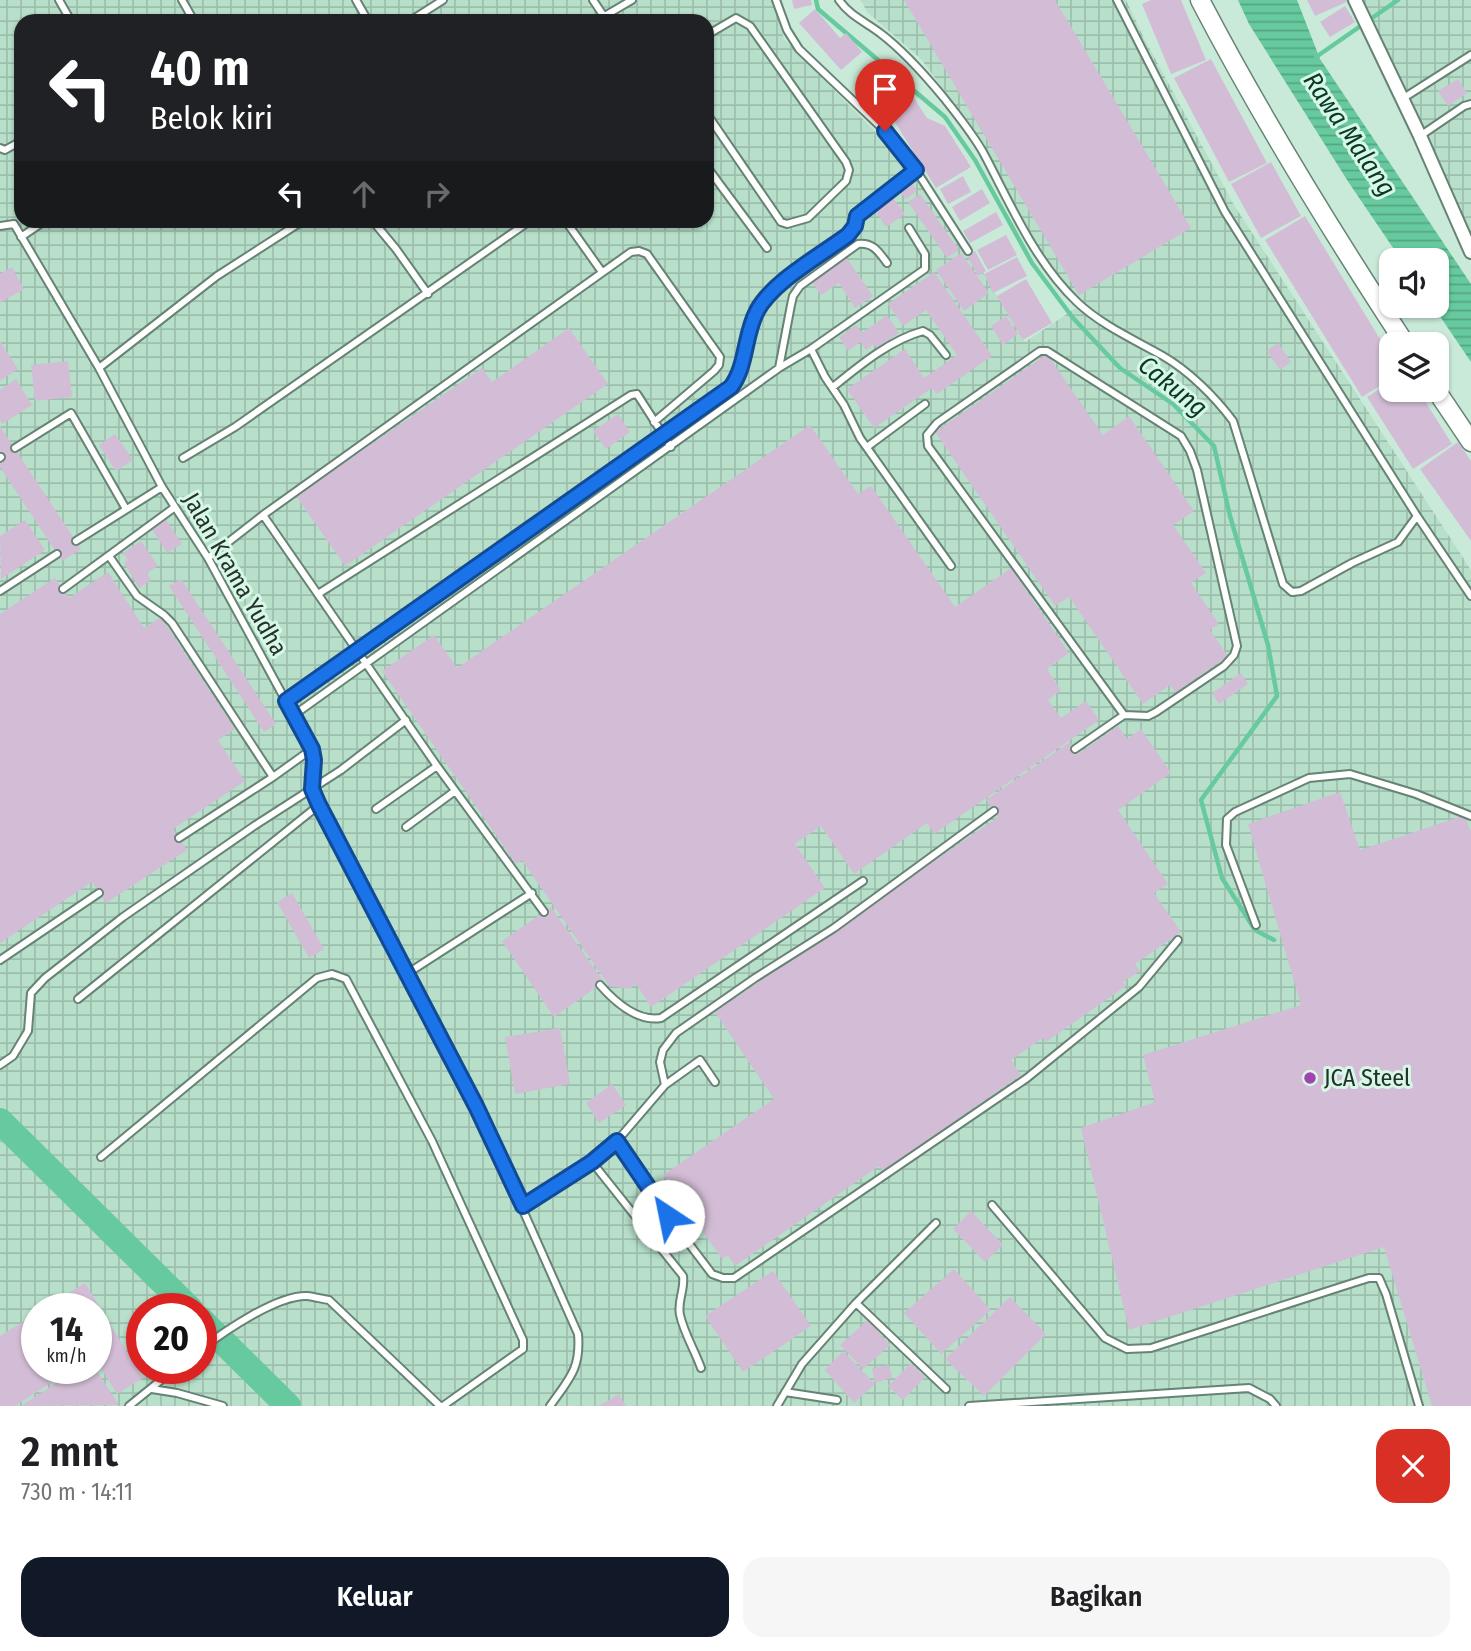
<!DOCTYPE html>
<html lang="id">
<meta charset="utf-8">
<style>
:root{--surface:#fff;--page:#f6f6f6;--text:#202124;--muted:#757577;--accent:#111827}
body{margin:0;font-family:"Fira Sans Condensed",sans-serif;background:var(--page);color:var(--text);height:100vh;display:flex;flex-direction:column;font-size:26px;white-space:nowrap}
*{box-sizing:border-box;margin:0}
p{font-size:23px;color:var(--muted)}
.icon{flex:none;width:38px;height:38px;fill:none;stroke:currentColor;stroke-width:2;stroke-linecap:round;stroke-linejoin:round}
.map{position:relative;height:1406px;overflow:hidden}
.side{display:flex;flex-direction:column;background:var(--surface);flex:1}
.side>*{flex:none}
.hud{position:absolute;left:14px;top:14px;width:700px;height:214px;border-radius:21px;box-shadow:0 2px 5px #0004;background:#202124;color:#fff;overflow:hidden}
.tools{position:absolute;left:1379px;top:248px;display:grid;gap:14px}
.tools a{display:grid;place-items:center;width:70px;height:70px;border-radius:14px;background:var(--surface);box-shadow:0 2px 5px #0004;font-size:35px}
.speed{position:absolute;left:21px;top:1293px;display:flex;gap:14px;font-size:35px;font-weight:700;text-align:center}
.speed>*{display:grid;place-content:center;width:91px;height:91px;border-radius:50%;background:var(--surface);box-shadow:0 2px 5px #0004;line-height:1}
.speed small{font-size:18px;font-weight:400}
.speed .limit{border:10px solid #d22;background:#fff;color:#111}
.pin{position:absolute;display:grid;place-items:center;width:60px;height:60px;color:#fff;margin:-72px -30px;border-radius:50% 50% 50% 0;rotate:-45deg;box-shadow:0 0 7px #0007}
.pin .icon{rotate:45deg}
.me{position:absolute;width:77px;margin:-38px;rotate:326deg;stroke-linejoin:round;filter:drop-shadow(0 0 5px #0008)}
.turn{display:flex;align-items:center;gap:24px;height:147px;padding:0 21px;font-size:32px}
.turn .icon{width:91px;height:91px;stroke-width:2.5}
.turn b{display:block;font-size:49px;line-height:60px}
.lanes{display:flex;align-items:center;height:66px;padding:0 21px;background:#0003;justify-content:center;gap:35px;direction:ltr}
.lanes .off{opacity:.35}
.round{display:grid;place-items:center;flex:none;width:74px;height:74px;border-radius:21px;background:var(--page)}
.overview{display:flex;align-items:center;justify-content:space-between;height:119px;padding:0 21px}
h1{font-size:42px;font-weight:600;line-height:52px}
.primary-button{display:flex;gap:14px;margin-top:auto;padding:14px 21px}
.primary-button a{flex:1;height:80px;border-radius:21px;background:var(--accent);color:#fff;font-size:28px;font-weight:600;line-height:80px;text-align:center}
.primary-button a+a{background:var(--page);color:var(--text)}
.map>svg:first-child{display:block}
.industrial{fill:url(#industrial-grid);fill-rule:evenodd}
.water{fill:url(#water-rules)}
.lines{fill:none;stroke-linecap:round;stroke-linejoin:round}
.stream{stroke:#67ca9f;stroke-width:4.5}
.river{stroke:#67ca9f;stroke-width:26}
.building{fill:#d3bdd6}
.lane-casing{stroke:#668374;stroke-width:10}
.street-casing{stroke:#668374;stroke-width:16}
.secondary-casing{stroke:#668374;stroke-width:21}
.lane{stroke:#fff;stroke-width:6}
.street{stroke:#fff;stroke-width:12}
.secondary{stroke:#fff;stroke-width:18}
.route-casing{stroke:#114b97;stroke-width:18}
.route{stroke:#1a73e8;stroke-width:12}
.poi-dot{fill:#a045af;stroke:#d7f7e7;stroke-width:2.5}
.labels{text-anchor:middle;stroke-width:6;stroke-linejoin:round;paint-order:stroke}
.street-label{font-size:24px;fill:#25322c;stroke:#d7f7e7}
.poi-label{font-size:24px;fill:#25322c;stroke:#d7f7e7;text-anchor:start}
.water-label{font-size:26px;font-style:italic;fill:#0a3726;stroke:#d7f7e7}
</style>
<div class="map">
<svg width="1471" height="1406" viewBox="0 0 1471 1406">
<defs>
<pattern id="industrial-grid" width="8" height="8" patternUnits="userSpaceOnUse" patternTransform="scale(1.75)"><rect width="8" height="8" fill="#b7dfca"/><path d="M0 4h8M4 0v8" fill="none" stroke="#9dc0ae"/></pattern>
<pattern id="water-rules" width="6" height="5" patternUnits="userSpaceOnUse" patternTransform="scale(1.75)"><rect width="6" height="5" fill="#67ca9f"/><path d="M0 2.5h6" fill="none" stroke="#55a582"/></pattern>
</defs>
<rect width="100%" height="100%" fill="#caead9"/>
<path class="industrial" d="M 0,0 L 773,0 L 784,39 L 879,136 L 927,179 L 1025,342 L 1079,306 L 1038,262 L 970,125 L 921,59 L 867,12 L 861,0 L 1126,0 L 1144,38 L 1234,205 L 1471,570 L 1471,1406 L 0,1406 ZM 21,21 L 707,21 L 707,220 L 21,220 ZM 37,1309 L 96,1309 L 96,1368 L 37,1368 ZM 142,1309 L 201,1309 L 201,1368 L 142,1368 Z
M 1363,0 L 1471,0 L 1471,245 L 1369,14 Z"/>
<path class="water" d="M 1238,0 L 1297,0 L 1320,59 L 1471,284 L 1471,362 L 1433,306 L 1437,306 L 1437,261 L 1402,261 L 1349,183 L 1249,24 Z"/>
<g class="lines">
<path class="stream" d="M 816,0 L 818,9 L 945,117 L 975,160 L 1032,263 L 1073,318 L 1120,368 L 1173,404 L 1214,446 L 1230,516 L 1268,645 L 1277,696 L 1201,800 L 1222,878 L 1255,930 L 1274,940
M 1316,57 L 1398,0"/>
<path class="river" d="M 0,1121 L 190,1309
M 201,1320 L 288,1406"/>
</g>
<path class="building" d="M 792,0 L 811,0 L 812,5 L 794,9 Z
M 904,0 L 1055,0 L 1191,228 L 1079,295 Z
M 1151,0 L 1181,0 L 1206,60 L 1171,74 L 1142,4 Z
M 1307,0 L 1351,0 L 1315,16 Z
M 1345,6 L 1355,22 L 1330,37 L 1320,22 Z
M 815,9 L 840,38 L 846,33 L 862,52 L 841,70 L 799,23 Z
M 1211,59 L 1267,163 L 1229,182 L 1174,78 Z
M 1458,79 L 1467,93 L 1448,106 L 1438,91 Z
M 912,95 L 927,118 L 945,126 L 971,167 L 936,188 L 888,111 Z
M 1271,162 L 1301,216 L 1261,238 L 1231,184 Z
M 963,176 L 971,192 L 948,204 L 940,189 Z
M 912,184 L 917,191 L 906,199 L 900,192 Z
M 982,189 L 990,203 L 960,221 L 952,207 Z
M 920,194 L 959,250 L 947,258 L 908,202 Z
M 893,198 L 905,214 L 886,227 L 875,210 Z
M 996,212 L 1003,225 L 970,243 L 963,231 Z
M 1305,216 L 1391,357 L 1391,379 L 1362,397 L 1265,240 Z
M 1006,235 L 1017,255 L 988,270 L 977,250 Z
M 975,251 L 986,271 L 978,276 L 967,256 Z
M 961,253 L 989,293 L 964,311 L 936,270 Z
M 846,257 L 873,296 L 855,308 L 839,283 L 821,295 L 811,281 Z
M 1017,257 L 1027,276 L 993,293 L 984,274 Z
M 12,267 L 24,289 L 0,303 L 0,274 Z
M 934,272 L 992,356 L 937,394 L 932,388 L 874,428 L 847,389 L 905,349 L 924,378 L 957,355 L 926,310 L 903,326 L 888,304 Z
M 1026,279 L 1052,323 L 1023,340 L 997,296 Z
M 887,315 L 899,333 L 877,348 L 874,344 L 866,350 L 860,342 L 848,351 L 839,337 L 856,325 L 862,333 Z
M 1006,316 L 1018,334 L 1003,345 L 991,326 Z
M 569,328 L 608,384 L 345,566 L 296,496 L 482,368 L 492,382 Z
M 0,341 L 18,369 L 0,381 Z
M 1278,343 L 1291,362 L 1280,370 L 1267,351 Z
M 1047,354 L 1103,435 L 1129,416 L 1194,511 L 1173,525 L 1206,573 L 1191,583 L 1219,624 L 1210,630 L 1228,656 L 1175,693 L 1170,685 L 1143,704 L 1069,597 L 1055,606 L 935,432 Z
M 68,361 L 72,397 L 35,401 L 31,365 Z
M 16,379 L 32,405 L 2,424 L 0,420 L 0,390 Z
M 1391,382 L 1391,390 L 1418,390 L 1452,444 L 1413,469 L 1367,397 Z
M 618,414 L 630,432 L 606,449 L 593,431 Z
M 810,425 L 858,494 L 871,486 L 955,607 L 1011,568 L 1069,653 L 1047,669 L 1061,690 L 1048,700 L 1061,718 L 1086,701 L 1099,720 L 934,834 L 927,823 L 854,874 L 821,826 L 795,844 L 825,888 L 651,1007 L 636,984 L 629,989 L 609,986 L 522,860 L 516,864 L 382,671 L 434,635 L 457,668 Z
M 0,426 L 81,549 L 62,561 L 0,467 L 0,462 L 3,460 L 0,456 Z
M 115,434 L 133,460 L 116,471 L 99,445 Z
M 1458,442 L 1471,461 L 1471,541 L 1420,469 Z
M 165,518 L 182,544 L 167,553 L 151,528 Z
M 25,520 L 45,550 L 1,579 L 0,536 Z
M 141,541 L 158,566 L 147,573 L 151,580 L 139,588 L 124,563 L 128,560 L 123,553 Z
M 108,572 L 144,628 L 161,617 L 235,729 L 218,740 L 245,781 L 173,829 L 187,850 L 106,903 L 92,882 L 0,943 L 0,614 L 55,578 L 69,598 Z
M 181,579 L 276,724 L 264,732 L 169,586 Z
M 1241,673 L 1248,684 L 1219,704 L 1212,693 Z
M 1118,726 L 1127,739 L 1141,729 L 1171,773 L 1118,810 L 1168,884 L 1154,893 L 1181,932 L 1135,964 L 1140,971 L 1123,982 L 1126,986 L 1046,1042 L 1043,1038 L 1011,1060 L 1021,1075 L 883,1171 L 879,1166 L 735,1266 L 728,1255 L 722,1259 L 663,1175 L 774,1099 L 715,1012 L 998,817 L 986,800 L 1070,742 L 1078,754 Z
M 1340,792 L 1360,850 L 1465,815 L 1471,832 L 1471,1406 L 1432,1406 L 1384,1247 L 1129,1330 L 1081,1128 L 1155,1102 L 1143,1055 L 1301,1005 L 1248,824 Z
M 292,893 L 324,949 L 309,958 L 277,902 Z
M 551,907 L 604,982 L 554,1017 L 502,941 Z
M 560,1028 L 570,1084 L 515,1094 L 505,1037 Z
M 612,1084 L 626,1105 L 599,1123 L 586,1103 Z
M 971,1211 L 1003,1245 L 985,1262 L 953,1229 Z
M 954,1269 L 991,1310 L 941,1354 L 904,1313 Z
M 773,1271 L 811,1326 L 743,1372 L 705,1316 Z
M 85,1283 L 143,1378 L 117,1394 L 96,1360 L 96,1309 L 65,1309 L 59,1299 Z
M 1010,1297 L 1046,1334 L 984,1396 L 945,1359 Z
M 37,1313 L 37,1368 L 74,1368 L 15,1406 L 0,1406 L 0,1336 Z
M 868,1320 L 890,1345 L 863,1369 L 840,1345 Z
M 843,1351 L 875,1384 L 854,1403 L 825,1370 Z
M 911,1363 L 925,1377 L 903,1400 L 888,1386 Z
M 889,1365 L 892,1378 L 875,1383 L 872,1368 Z
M 79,1368 L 95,1368 L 119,1405 L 21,1406 Z
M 619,1394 L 626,1406 L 599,1406 Z"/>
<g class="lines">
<defs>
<path id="lane" d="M 59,0 L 71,21
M 182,0 L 194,21
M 356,0 L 368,21
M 593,0 L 607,21
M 776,0 L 787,30 L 799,49 L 885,131 L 916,170 L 968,251
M 839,0 C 850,16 866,22 880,33 C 904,51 925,75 944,98 C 958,116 973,134 984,154 C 1011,205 1035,262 1077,302 C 1101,325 1135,340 1163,356 C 1189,371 1215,397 1233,421 L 1283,584 L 1292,592 L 1301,591 L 1352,563 L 1398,542 L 1417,516
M 1117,0 L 1225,212 L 1417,516 L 1471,596
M 410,21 L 443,0
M 596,21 L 632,0
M 707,35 L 736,18 L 750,26 L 846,162 L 849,170 L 846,181 L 808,218 L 787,224 L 781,222 L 707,114
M 1402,99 L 1471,55
M 1420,136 L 1464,106 L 1471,104
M 0,148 L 5,150 L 21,141
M 707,167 L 767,248
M 372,220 L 396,249 L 428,294
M 565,220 L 602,272
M 0,226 L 14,224 L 99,368 L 162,487 L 208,558 L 312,749 L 314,760 L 311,788 L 487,1129 L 578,1334 C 581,1369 569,1379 550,1406
M 21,237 L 46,220
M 811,349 L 825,377 L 844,405 L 860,438 L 951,566
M 99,368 L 217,276 L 304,220
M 779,368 L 811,349 L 925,269 L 925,254 L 909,228
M 833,387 C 859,366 890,340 923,331 L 930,335 L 946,355
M 867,447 L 925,404
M 15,448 L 71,413 L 126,509
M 0,458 L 1,457
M 183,458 L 235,427 L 531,220
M 76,541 L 162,487
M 109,556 L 137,596 L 164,615 L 172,623 L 273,777 L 179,838
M 208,558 L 263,515
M 63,589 L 175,507
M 0,591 L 57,554
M 318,594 L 631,395 L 637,394 L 671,447
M 286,701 L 731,387 C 747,366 744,335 757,311 C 772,282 821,255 848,235 L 855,226 L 857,216 L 916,170
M 294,715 L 779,368 L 791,305 L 793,296 L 800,286 L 858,244 C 873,242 879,252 887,263
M 1075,749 L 1124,715 L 928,446 L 927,435 L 937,423 L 1040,351 L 1047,351 L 1181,436 L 1190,451 L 1197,470 L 1237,646 L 1234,655 L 1224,666 L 1156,712 L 1148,716 L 1124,715
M 273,777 L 312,749
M 376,809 L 437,766
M 406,827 L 455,791
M 544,912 L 437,766 L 263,515 L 631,252 L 639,251 L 647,254 L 720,357 L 719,365 L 714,371 L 654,422
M 1256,925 L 1226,845 L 1227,819 L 1235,812 L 1309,778 L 1350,774 L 1416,794 L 1471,816
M 0,960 L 99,893
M 408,973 L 532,893
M 600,985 C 615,1002 637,1022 661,1018 L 863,881
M 78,999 L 319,805
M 0,1065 L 13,1056 L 28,1031 L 31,993 L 45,978 L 123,917 L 254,826 L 341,770 L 406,720
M 665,1085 L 700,1060 L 715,1082
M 617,1141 L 668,1216 L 712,1274 L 723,1278 L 734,1278 L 1027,1078 L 1139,987 L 1178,940
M 101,1157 L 317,978 L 332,974 L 346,979 L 432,1141 L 523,1340 L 523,1349 L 443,1406
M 592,1162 L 683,1276 C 685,1290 677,1301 680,1315 C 684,1333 695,1351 701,1368
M 992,1205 L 1105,1338 L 1127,1349 L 1151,1348 L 1353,1283 L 1369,1278 L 1379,1278 L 1386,1294 L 1419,1406
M 523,1206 L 592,1162 L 617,1141 L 665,1085 L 660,1062 L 663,1050 L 676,1033 L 755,978 L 834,928 L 994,811
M 856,1303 L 946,1389
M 201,1349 C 225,1331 277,1295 307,1296 C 315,1297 322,1299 329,1300 L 440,1406
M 152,1389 L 177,1393 L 223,1406
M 785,1392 L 837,1400
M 129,1406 L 176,1368
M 777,1406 L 802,1364 L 856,1303 L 936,1223
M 969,1406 L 1249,1388 L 1270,1399 L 1276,1406"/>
<path id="street" d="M 1355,0 L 1420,136 L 1471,252"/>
<path id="secondary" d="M 1200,0 C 1262,119 1332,232 1406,345
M 1436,390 L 1471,442"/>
</defs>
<use href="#lane" class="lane-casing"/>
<use href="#street" class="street-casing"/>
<use href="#secondary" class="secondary-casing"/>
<use href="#lane" class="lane"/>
<use href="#street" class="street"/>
<use href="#secondary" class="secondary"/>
</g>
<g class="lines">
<defs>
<path id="route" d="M 668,1216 L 617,1141 L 592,1162 L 523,1206 L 476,1106 L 319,805 L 312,789 L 314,760 L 312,749 L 286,701 L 731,387 C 747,366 744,335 757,311 C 772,282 821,255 848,235 L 855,226 L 857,216 L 916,170 L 885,131"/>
</defs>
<use href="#route" class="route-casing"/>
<use href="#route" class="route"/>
</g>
<circle class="poi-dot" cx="1310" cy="1078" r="7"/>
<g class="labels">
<g class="street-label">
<text transform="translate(235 574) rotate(60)" y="8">Jalan Krama Yudha</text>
</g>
<g class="poi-label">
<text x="1324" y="1086">JCA Steel</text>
</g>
<g class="water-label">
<text transform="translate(1350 134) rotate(56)" y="9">Rawa Malang</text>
<text transform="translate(1173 386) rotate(39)" y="9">Cakung</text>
</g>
</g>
</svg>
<div class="tools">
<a><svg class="icon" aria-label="sound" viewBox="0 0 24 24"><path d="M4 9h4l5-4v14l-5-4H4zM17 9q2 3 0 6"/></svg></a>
<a><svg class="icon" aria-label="layers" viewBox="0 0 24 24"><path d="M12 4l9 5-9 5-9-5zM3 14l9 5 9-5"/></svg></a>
</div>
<div class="speed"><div>14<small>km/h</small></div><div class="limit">20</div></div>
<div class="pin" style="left:885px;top:131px;background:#d93025"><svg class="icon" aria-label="arrive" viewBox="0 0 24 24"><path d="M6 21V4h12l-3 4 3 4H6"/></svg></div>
<svg class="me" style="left:668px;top:1216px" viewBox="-20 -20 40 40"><circle r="19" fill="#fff"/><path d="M0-13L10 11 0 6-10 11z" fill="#1a73e8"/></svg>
<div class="hud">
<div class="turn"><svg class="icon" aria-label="left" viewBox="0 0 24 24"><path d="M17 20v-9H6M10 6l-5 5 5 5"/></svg><div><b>40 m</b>Belok kiri</div></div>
<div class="lanes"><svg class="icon" aria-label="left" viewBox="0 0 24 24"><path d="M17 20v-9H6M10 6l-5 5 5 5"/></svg><svg class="icon off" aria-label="ahead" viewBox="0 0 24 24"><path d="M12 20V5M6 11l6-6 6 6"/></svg><svg class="icon off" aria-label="right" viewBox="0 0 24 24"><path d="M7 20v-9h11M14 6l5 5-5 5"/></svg></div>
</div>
</div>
<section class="side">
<div class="overview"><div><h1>2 mnt</h1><p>730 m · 14:11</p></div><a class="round" style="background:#d93025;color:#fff"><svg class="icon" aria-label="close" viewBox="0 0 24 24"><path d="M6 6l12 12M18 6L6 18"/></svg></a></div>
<div class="primary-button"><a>Keluar</a><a>Bagikan</a></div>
</section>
